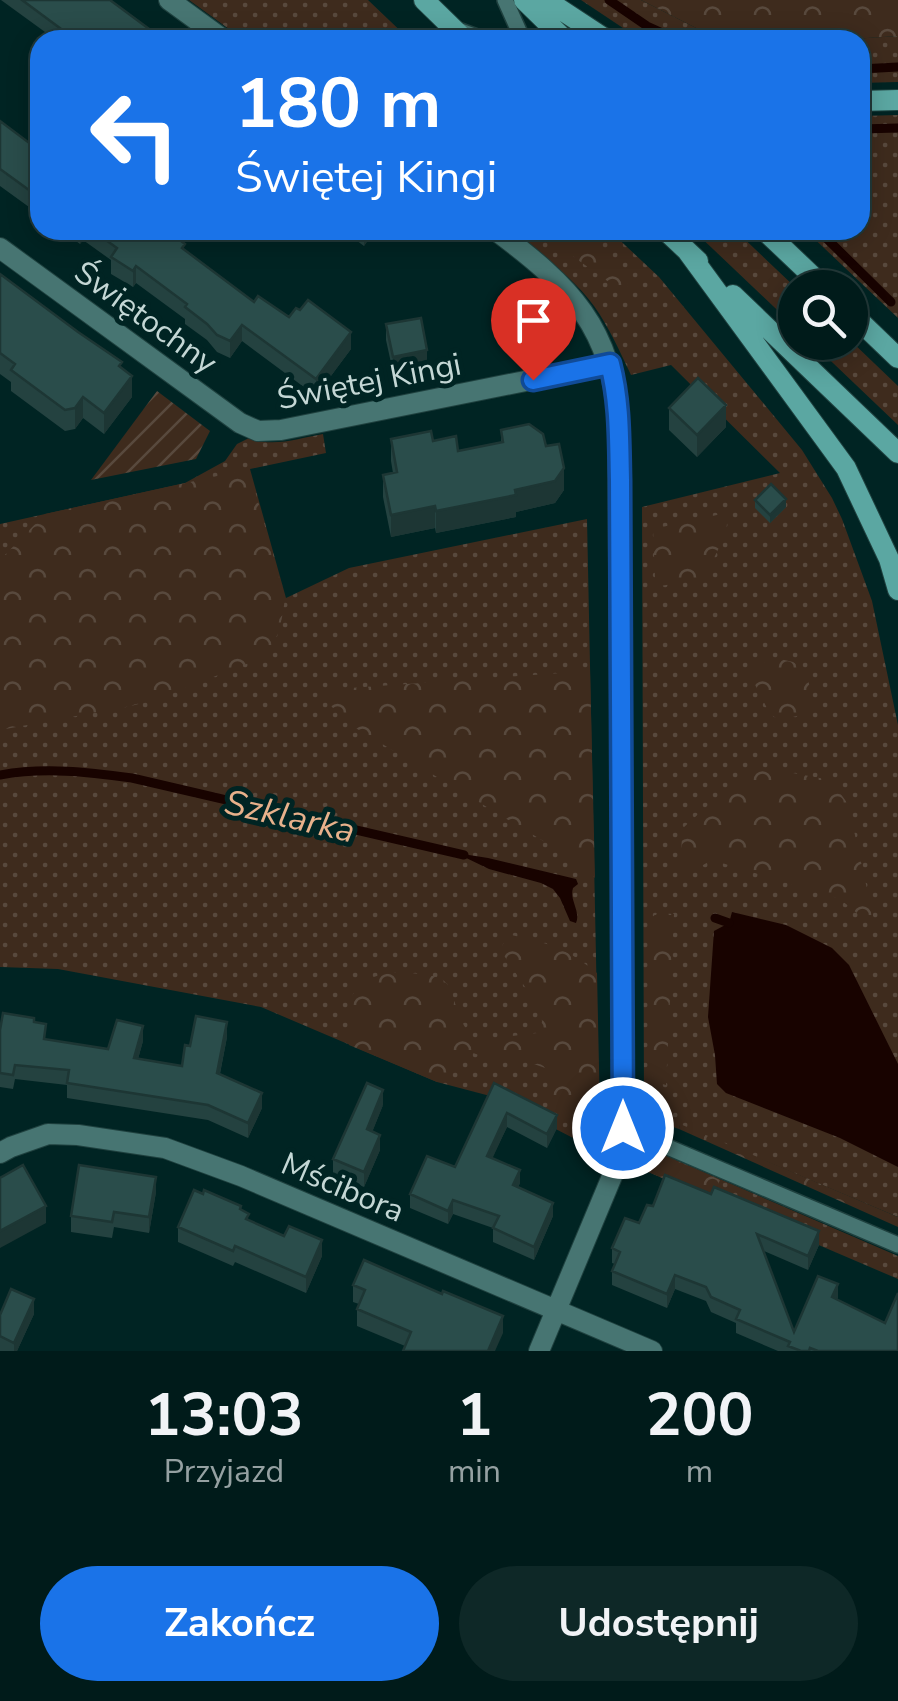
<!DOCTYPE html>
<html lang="pl">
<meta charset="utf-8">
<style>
:root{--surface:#001b1a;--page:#0e2827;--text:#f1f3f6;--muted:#95a1a2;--line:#223939;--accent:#1a73e8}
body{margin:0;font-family:"Nunito Sans",sans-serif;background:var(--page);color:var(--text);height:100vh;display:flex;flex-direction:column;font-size:38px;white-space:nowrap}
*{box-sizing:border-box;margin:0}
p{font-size:32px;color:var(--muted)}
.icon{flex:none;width:55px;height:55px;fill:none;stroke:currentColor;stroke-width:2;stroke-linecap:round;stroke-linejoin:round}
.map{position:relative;height:1351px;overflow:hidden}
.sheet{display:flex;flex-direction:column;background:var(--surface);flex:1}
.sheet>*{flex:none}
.guide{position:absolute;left:30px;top:30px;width:840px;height:210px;border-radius:30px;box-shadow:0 5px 25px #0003,0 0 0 2px var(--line);background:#1a73e8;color:#fff;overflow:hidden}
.controls{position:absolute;left:778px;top:270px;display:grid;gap:20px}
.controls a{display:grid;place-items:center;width:90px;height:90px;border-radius:50%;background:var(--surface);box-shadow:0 5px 25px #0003,0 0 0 2px var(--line);font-size:50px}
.pin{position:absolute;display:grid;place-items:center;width:85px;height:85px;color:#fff;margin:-102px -42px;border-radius:50% 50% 50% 0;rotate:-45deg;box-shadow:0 0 10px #0007}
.pin .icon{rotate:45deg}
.me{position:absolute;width:110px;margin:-55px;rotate:0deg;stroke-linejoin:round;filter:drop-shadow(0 0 8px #0008)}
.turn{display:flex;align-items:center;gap:35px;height:210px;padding:0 40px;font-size:45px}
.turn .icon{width:130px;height:130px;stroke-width:2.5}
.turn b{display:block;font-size:70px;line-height:85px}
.eta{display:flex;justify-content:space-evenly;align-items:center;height:170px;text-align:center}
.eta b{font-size:60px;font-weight:700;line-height:70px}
.primary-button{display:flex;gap:20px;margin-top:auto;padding:20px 40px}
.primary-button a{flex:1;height:115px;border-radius:60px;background:var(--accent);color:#fff;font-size:40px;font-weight:700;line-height:115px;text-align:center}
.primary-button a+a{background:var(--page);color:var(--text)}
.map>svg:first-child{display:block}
.grass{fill:url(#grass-dots)}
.forest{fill:url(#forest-crowns)}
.garden{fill:url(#garden-furrows)}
.water{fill:#180300}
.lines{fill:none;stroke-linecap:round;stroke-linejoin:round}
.stream{stroke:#180300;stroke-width:9}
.lane-casing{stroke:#1f413f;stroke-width:18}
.street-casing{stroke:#1f413f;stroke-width:22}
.secondary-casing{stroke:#1f413f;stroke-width:22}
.lane{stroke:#477572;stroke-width:15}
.street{stroke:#477572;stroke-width:20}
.secondary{stroke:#5ba7a2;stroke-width:20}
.wall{fill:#244240}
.shaded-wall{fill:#1d3634}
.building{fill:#2a4d4b;stroke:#1d3634;stroke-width:2.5}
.route-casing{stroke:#114b97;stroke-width:25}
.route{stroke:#1a73e8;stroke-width:18}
.labels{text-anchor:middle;stroke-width:10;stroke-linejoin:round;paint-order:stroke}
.street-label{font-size:32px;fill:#c4d7d5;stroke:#002423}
.water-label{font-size:35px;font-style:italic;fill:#e8b18b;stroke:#002423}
</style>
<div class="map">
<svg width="898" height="1351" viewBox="0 0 898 1351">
<defs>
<pattern id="grass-dots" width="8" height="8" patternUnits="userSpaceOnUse" patternTransform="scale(2.5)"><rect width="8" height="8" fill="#3e2b1d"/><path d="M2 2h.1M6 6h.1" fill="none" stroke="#58493d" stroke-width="1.8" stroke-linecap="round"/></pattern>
<pattern id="forest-crowns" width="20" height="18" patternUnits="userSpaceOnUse" patternTransform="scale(2.5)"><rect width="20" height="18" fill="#3e2b1d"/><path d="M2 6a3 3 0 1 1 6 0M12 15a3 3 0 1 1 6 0" fill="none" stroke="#58493d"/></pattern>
<pattern id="garden-furrows" width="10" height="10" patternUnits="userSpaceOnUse" patternTransform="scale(2.5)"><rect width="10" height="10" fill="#3e2b1d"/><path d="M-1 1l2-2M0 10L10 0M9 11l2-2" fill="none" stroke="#58493d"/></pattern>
</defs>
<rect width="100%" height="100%" fill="#002423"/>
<path class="grass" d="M 189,0 L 368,0 L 410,40 L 244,40 Z
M 581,0 L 641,0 L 708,34 L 788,30 L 836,40 L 641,40 Z
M 898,36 L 898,82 L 860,83 L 860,40 L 837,40 Z
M 898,115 L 898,318 L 805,230 L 860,230 L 860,116 Z
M 506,230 L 609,230 L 659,277 L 802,450 L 832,498 L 842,519 L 872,601 L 898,725 L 898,1217 L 680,1125 L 679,1129 C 663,1123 651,1118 644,1102 L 642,507 L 780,473 L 671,365 L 631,375 C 620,352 609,327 594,306 C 571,274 537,253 506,230 Z
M 693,230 L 735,230 L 795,287 L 795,327 Z
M 850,340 L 898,386 L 898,425 L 812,343 L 850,342 Z
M 323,434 L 326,453 L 250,469 L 286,598 L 349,568 L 587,519 L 600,1152 L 494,1097 L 437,1082 L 261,1007 L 58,969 L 0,967 L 0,524 L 185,483 L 225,461 L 237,444 L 249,438 C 273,448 299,438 323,434 Z
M 648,1148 L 898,1256 L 898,1279 L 639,1168 Z"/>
<path class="forest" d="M 641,0 L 898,0 L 898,36 L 836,40 L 788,30 L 708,34 Z
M 536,230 L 576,230 L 629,285 L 624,291 L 620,290 Z
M 249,469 L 285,598 C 282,620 279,643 262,658 L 157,699 L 131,706 L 0,730 L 0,560 L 45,514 Z
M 726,513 L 728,514 L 726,533 L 704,579 L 660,586 L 655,578 L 653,529 Z
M 780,659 L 793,662 L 806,671 L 813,701 L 811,710 L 806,714 L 779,720 L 770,714 L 749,673 L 756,664 Z
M 590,671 L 595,878 L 570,857 L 344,721 L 327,701 L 325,693 L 336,689 Z
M 756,766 L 825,779 L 837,789 L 848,804 L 876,929 L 840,899 L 712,860 L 685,875 L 679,872 L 683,828 L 750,767 Z
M 657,913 L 674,914 L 666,1085 L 655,1082 L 651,1072 L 649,920 Z
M 511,935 C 550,944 565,947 597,973 L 600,1115 L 585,1117 L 555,1108 C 546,1091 555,1083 548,1069 L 517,1058 L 494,1060 L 470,1052 C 455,1058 451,1076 437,1082 L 349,1045 C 349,1031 346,1010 351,998 C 364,969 402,971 428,975 C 433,976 438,977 443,980 C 458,991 452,1021 477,1040 L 537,1033 L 542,1022 L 541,1011 L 501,951 L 504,941 Z
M 680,1124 L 898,1217 L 898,1227 L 679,1129 Z
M 648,1148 L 720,1180 L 711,1199 L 639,1168 Z"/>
<path class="garden" d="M 157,391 L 210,431 L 196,459 L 91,480 Z"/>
<path class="water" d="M 456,853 L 488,858 L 576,879 L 578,884 L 573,888 C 569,900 581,911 576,923 L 570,921 L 560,898 L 553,889 L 541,883 L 489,869 Z
M 732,912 L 786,925 L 832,948 L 849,965 L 898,1064 L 898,1167 L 840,1138 L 726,1093 L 717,1084 L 715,1055 L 708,1017 L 714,931 L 729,923 Z"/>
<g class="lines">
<path class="stream" d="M 609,0 L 647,26 L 678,40
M 860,69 L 898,67
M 860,129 L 898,128
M 818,230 L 891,302
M 0,775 C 44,767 88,772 132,778 L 464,855
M 715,918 L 729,923"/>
<defs>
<path id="lane" d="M 505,0 L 523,40
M 458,30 L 485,40
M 623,1128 L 898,1245"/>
<path id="street" d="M 169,0 L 224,40
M 495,230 C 570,286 613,327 618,426 L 623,1150 L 539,1351
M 0,248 L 240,423 L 258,431 L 281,430 L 610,364
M 0,1153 L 11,1147 L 48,1134 L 78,1135 L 165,1148 L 241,1176 L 652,1351"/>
<path id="secondary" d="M 424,0 L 465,40
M 524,0 L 565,40
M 546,0 L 607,40
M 860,101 L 898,100
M 665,230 L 698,261
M 764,230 L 825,288
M 688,252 L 846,468 L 889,559 L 898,590
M 733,295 L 898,453
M 850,312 L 898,358"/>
</defs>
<use href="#lane" class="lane-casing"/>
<use href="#street" class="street-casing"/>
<use href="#secondary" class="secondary-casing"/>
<use href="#lane" class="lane"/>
<use href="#street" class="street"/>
<use href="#secondary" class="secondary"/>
</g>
<path class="wall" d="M 1,0 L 110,0 L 164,40 L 56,40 Z
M 0,121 L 40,151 L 40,215 L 0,186 Z
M 61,230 L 167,230 L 185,250 L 254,302 L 289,317 L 351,349 L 316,396 L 242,341 L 230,358 L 217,352 L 207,340 L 185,324 L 185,319 L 136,283 L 133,287 L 111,274 L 111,260 L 83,240 L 80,244 Z
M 335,230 L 375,230 L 364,246 L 353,238 L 351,241 Z
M 0,274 L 122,369 L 132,397 L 104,434 L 83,418 L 75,429 L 65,431 L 11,391 L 11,382 L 0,374 Z
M 386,324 L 427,365 L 393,372 L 386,340 Z
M 669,408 L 726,427 L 697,457 L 669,430 Z
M 501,430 L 546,446 L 564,490 L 555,503 L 516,512 L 516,517 L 436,533 L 435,528 L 391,537 L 383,497 L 383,475 L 393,473 L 391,461 L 391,439 L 433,441 L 458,451 L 501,443 Z
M 755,500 L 786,507 L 770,523 L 755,508 Z
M 34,1022 L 46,1039 L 108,1049 L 143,1041 L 138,1059 L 182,1066 L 190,1046 L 227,1037 L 220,1074 L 262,1108 L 248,1138 L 208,1120 L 67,1098 L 67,1085 L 15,1079 L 13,1089 L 0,1087 L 0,1030 Z
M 494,1083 L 557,1128 L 547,1148 L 507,1127 L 492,1158 L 520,1183 L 518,1187 L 553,1216 L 534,1260 L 493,1242 L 493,1228 L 453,1214 L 448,1224 L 410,1208 L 410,1194 L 455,1167 Z
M 383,1105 L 372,1132 L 380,1150 L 364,1187 L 333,1174 L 333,1159 Z
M 156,1192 L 149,1233 L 114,1227 L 112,1238 L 71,1232 L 71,1216 Z
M 647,1205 L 819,1245 L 808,1270 L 764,1251 L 794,1332 L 838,1298 L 837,1300 L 898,1351 L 778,1351 L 736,1333 L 736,1323 L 711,1312 L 706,1301 L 675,1289 L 667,1308 L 612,1285 L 612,1271 L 615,1264 L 612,1263 L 612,1248 L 639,1223 Z
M 241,1210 L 249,1220 L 322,1256 L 306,1293 L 235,1262 L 233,1266 L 178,1242 L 178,1227 Z
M 353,1285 L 503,1333 L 405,1346 L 357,1326 L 357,1309 L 359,1304 L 353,1302 Z
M 34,1314 L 17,1351 L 0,1351 L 0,1315 Z"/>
<path class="shaded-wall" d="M 80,230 L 83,230 L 83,240 L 80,244 Z
M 364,230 L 375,230 L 364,246 Z
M 136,266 L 136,283 L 133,287 L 133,271 Z
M 242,325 L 242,341 L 230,358 L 230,341 Z
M 351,332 L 351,349 L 316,396 L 316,379 Z
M 427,350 L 427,365 L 393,372 L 393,357 Z
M 132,376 L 132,397 L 104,434 L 104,413 Z
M 83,397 L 83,418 L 75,429 L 75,408 Z
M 726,405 L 726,427 L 697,457 L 697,435 Z
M 564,468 L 564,490 L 555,503 L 516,512 L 516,517 L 436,533 L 436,511 L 515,490 Z
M 786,499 L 786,507 L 770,523 L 770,515 Z
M 435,506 L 435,528 L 391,537 L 391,515 Z
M 227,1022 L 227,1037 L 217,1088 L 217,1073 Z
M 143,1026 L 143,1041 L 134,1073 L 134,1058 Z
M 383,1090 L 383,1105 L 367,1145 L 367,1129 Z
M 262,1093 L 262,1108 L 248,1138 L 248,1123 Z
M 507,1113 L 507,1127 L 487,1170 L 487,1156 Z
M 557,1115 L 557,1128 L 547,1148 L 547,1134 Z
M 380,1135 L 380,1150 L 364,1187 L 364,1172 Z
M 520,1170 L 520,1183 L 513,1199 L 513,1185 Z
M 156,1177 L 156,1192 L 149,1233 L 149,1217 Z
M 453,1200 L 453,1214 L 448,1224 L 448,1211 Z
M 553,1203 L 553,1216 L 534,1260 L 534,1247 Z
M 46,1206 L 46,1223 L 0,1248 L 0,1231 Z
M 819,1231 L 819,1245 L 808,1270 L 808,1256 Z
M 322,1240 L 322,1256 L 306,1293 L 306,1277 Z
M 675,1275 L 675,1289 L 667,1308 L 667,1294 Z
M 838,1284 L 838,1298 L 832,1312 L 832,1297 Z
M 34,1299 L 34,1314 L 17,1351 L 14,1351 L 14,1343 Z
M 503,1316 L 503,1333 L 495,1351 L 488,1351 Z"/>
<path class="building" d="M 22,0 L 110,0 L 164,40 L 76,40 Z
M 0,121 L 40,151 L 40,198 L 0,169 Z
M 92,230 L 167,230 L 185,244 L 182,248 L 254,302 L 258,296 L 289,317 L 296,308 L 300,310 L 308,300 L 351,332 L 316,379 L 242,325 L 230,341 L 217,335 L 207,324 L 185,307 L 187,304 L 136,266 L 133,271 L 111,257 L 117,248 Z
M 0,274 L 78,332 L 122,362 L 119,366 L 132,376 L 104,413 L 83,397 L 75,408 L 65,410 L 11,370 L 15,364 L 0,353 Z
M 421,318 L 427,350 L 393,357 L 386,324 Z
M 698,378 L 726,405 L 697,435 L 669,408 Z
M 529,424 L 543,434 L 546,446 L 559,444 L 564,468 L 555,481 L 515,490 L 516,495 L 436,511 L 435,506 L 391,515 L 383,475 L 397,472 L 391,439 L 431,431 L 433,441 L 456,436 L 458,451 L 503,442 L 501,430 Z
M 771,484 L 786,499 L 770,515 L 755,500 Z
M 3,1013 L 34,1018 L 34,1022 L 46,1024 L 44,1039 L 108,1049 L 117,1020 L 143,1026 L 134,1058 L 182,1066 L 185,1045 L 190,1046 L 196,1016 L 227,1022 L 217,1073 L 262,1093 L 248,1123 L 208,1105 L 67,1083 L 69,1070 L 15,1065 L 13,1075 L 0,1073 L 0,1030 Z
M 367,1083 L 383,1090 L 367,1129 L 380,1135 L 364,1172 L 333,1159 Z
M 494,1083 L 557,1115 L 547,1134 L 507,1113 L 487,1156 L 520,1170 L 513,1185 L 553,1203 L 534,1247 L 493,1228 L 499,1216 L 453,1200 L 448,1211 L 410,1194 L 427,1156 L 455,1167 Z
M 23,1165 L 46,1206 L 0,1231 L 0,1178 Z
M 79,1165 L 156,1177 L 149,1217 L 114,1212 L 112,1222 L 71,1216 Z
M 665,1175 L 711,1194 L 714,1187 L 819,1231 L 808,1256 L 757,1234 L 794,1332 L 818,1276 L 838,1284 L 832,1297 L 885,1323 L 898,1293 L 898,1351 L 818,1351 L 810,1348 L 809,1351 L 801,1351 L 788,1346 L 790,1342 L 736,1319 L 740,1310 L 711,1297 L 706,1287 L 675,1275 L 667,1294 L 612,1271 L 620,1252 L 612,1248 L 625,1218 L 639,1223 L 647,1205 L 653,1206 Z
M 194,1190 L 203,1194 L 204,1190 L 241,1206 L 240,1209 L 249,1214 L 246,1219 L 284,1236 L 289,1226 L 322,1240 L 306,1277 L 235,1246 L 233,1251 L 178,1227 Z
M 364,1260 L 442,1294 L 443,1291 L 503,1316 L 488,1351 L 403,1351 L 411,1332 L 357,1309 L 365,1290 L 353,1285 Z
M 11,1289 L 34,1299 L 14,1343 L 0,1336 L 0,1315 Z"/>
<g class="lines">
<defs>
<path id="route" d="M 533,380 L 610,364 C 620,402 619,441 620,480 L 623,1128"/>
</defs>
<use href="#route" class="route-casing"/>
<use href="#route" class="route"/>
</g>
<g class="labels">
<g class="street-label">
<text transform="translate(146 317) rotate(36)" y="11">Świętochny</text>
<text transform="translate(369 381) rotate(-11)" y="11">Świętej Kingi</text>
<text transform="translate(343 1187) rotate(23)" y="11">Mścibora</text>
</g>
<g class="water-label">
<text transform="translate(290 816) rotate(13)" y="12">Szklarka</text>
</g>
</g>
</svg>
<div class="controls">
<a><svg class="icon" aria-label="search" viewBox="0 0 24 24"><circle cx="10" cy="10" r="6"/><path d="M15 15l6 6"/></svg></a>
</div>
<div class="pin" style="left:533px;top:380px;background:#d93025"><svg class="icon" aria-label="arrive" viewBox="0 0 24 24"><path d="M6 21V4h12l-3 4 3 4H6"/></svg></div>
<svg class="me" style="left:623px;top:1128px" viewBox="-20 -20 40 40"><circle r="17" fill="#1a73e8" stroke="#fff" stroke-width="3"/><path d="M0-11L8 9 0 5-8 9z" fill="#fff"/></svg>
<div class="guide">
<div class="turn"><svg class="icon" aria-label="left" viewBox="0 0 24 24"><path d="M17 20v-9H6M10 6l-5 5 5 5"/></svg><div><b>180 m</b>Świętej Kingi</div></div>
</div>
</div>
<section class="sheet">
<div class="eta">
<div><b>13:03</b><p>Przyjazd</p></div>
<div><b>1</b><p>min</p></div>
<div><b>200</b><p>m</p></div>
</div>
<div class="primary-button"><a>Zakończ</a><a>Udostępnij</a></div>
</section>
